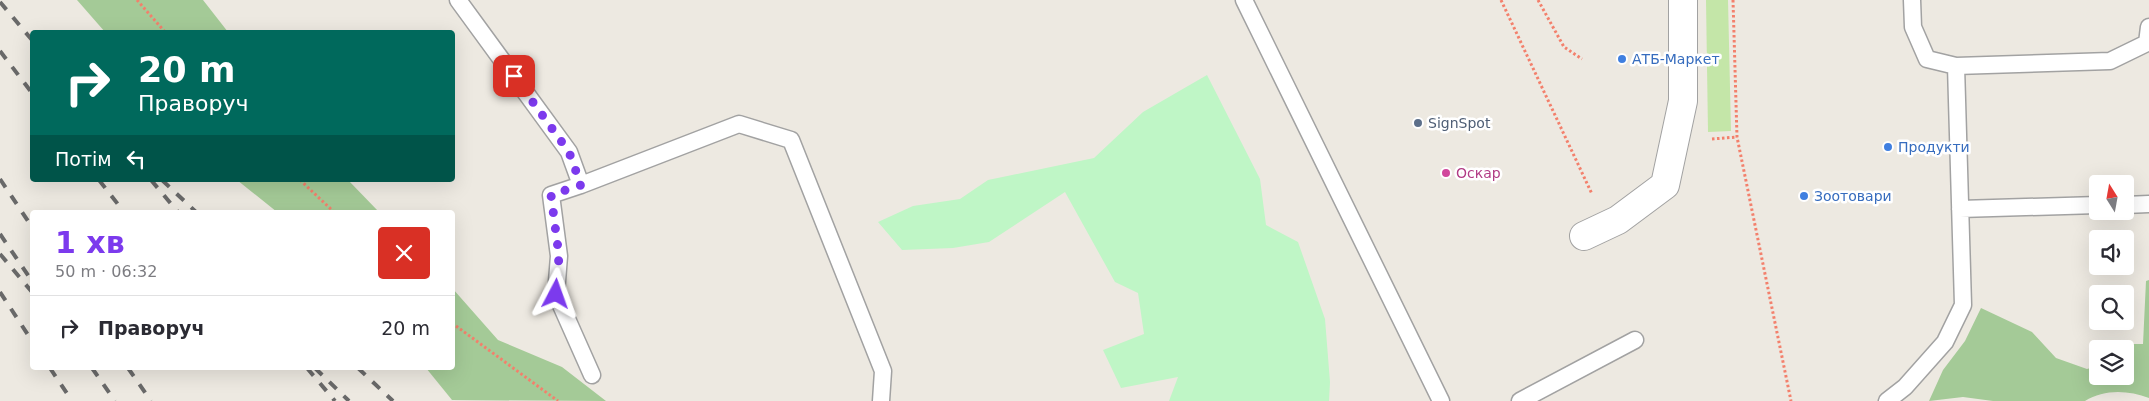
<!DOCTYPE html>
<html lang="uk">
<meta charset="utf-8">
<style>
:root{--surface:#fff;--page:#f2f2f3;--text:#2b2b33;--muted:#7c7c81;--line:#e1e1e2;--accent:#7c3aed}
body{margin:0;font-family:"DejaVu Sans",sans-serif;background:var(--page);color:var(--text);height:100vh;display:flex;flex-direction:column;font-size:19px;white-space:nowrap}
*{box-sizing:border-box;margin:0}
p{font-size:16px;color:var(--muted)}
.icon{flex:none;width:28px;height:28px;fill:none;stroke:currentColor;stroke-width:2;stroke-linecap:round;stroke-linejoin:round}
.map{position:relative;flex:1;overflow:hidden}
.details{position:absolute;left:30px;top:210px;width:425px;height:160px;display:flex;flex-direction:column;background:var(--surface);border-radius:5px;box-shadow:0 5px 20px #0002}
.details>*{flex:none}
.guide{position:absolute;left:30px;top:30px;width:425px;height:152px;border-radius:5px;box-shadow:0 5px 20px #0002;background:#00695c;color:#fff;overflow:hidden}
.needle{width:32px;rotate:349deg}
.tools{position:absolute;left:2089px;top:175px;display:grid;gap:10px}
.tools a{display:grid;place-items:center;width:45px;height:45px;border-radius:5px;background:var(--surface);box-shadow:0 5px 20px #0002;font-size:25px}
.pin{position:absolute;display:grid;place-items:center;width:42px;height:42px;color:#fff;margin:-21px;border-radius:10px;box-shadow:0 2px 8px #0006}
.me{position:absolute;width:55px;margin:-28px;rotate:4deg;stroke-linejoin:round;filter:drop-shadow(0 0 4px #0008)}
.turn{display:flex;align-items:center;gap:18px;height:105px;padding:0 25px;font-size:22px}
.turn .icon{width:65px;height:65px;stroke-width:2.5}
.turn b{display:block;font-size:35px;line-height:42px}
.then{display:flex;align-items:center;height:48px;padding:0 25px;background:#0003;gap:10px;font-size:19px}
.round{display:grid;place-items:center;flex:none;width:52px;height:52px;border-radius:5px;background:var(--page)}
.head{display:flex;align-items:center;justify-content:space-between;height:85px;padding:0 25px}
h1{font-size:30px;font-weight:800;line-height:38px;color:var(--accent)}
ul{padding:0;list-style:none}
li{display:flex;align-items:center;gap:15px;height:65px;padding:0 25px;border-top:1px solid var(--line)}
li div{flex:1}
li b{display:block;font-size:19px}
li em{font-style:normal}
.map>svg:first-child{display:block}
.grass{fill:#c4e6a8}
.forest{fill:#a4ca97}
.park{fill:#bff6c6}
.lines{fill:none;stroke-linecap:round;stroke-linejoin:round}
.service-casing{stroke:#a2a2a2;stroke-width:19}
.minor-casing{stroke:#a2a2a2;stroke-width:30}
.path{stroke:#f3806c;stroke-width:3;stroke-dasharray:2.5 2.5;stroke-linecap:butt}
.service{stroke:#fff;stroke-width:16}
.minor{stroke:#fff;stroke-width:28}
.rail{stroke:#696969;stroke-width:4;stroke-dasharray:10 10;stroke-linecap:butt}
.route{stroke:#7c3aed;stroke-width:9;stroke-dasharray:0 16.2}
.shop-dot{fill:#3f7fe0;stroke:#fff;stroke-width:2}
.service-dot{fill:#5c6f8a;stroke:#fff;stroke-width:2}
.hotel-dot{fill:#d1479c;stroke:#fff;stroke-width:2}
.labels{text-anchor:middle;stroke-width:5;stroke-linejoin:round;paint-order:stroke}
.shop-label{font-size:14px;fill:#366cbe;stroke:#fff;text-anchor:start}
.service-label{font-size:14px;fill:#4e5e75;stroke:#fff;text-anchor:start}
.hotel-label{font-size:14px;fill:#b23c85;stroke:#fff;text-anchor:start}
</style>
<div class="map">
<svg width="2149" height="401" viewBox="0 0 2149 401">
<rect width="100%" height="100%" fill="#ede9e1"/>
<path class="grass" d="M 1706,0 L 1728,0 L 1731,131 L 1708,132 Z"/>
<path class="forest" d="M 77,0 L 203,0 L 228,32 L 105,32 Z
M 237,180 L 348,180 L 379,212 L 277,212 Z
M 2149,280 L 2149,398 C 2128,390 2104,389 2085,401 L 1993,401 L 1963,397 L 1929,401 L 1943,370 L 1965,341 L 1981,308 L 2032,332 L 2056,358 L 2087,369 L 2097,366 L 2098,376 L 2125,376 L 2123,344 L 2143,344 L 2146,281 Z
M 453,289 L 498,340 L 562,367 L 606,401 L 452,400 L 426,368 L 452,368 Z"/>
<path class="park" d="M 1207,75 L 1260,179 L 1266,225 L 1298,242 L 1325,319 L 1330,382 L 1329,401 L 1169,401 L 1178,377 L 1121,388 L 1103,350 L 1144,334 L 1138,293 L 1115,282 L 1065,192 L 989,242 L 953,248 L 902,250 L 878,222 L 913,206 L 960,199 L 988,180 L 1094,158 L 1143,112 Z"/>
<g class="lines">
<defs>
<path id="service" d="M 458,0 L 569,152 L 581,185
M 1244,0 L 1441,401
M 1912,0 L 1913,27 L 1927,59 L 1956,66 L 2110,61 L 2147,43 L 2149,27
M 2125,205 L 2149,204
M 1960,209 L 2098,205
M 592,375 L 556,294 L 559,256 L 551,195 L 581,185 L 739,124 L 791,140 L 883,371 L 881,401
M 1520,401 L 1635,340
M 1887,401 L 1905,387 L 1945,342 L 1963,305 L 1956,66"/>
<path id="minor" d="M 1584,236 L 1618,220 L 1665,185 L 1683,101 L 1683,0"/>
</defs>
<use href="#service" class="service-casing"/>
<use href="#minor" class="minor-casing"/>
<path class="path" d="M 137,0 L 165,32
M 1501,0 L 1592,194
M 1538,0 L 1564,47 L 1582,59
M 1733,0 L 1737,137 L 1791,401
M 1712,139 L 1737,137
M 300,180 L 334,212
M 452,323 L 558,401"/>
<use href="#service" class="service"/>
<use href="#minor" class="minor"/>
<path class="rail" d="M 0,2 L 32,40
M 0,51 L 32,93
M 0,179 L 32,227
M 99,180 L 124,212
M 151,180 L 178,212
M 162,180 L 196,212
M 0,234 L 32,281
M 0,254 L 32,292
M 0,292 L 32,341
M 50,368 L 72,401
M 92,368 L 115,401
M 128,368 L 151,401
M 307,368 L 335,401
M 315,368 L 349,401
M 358,368 L 393,401"/>
</g>
<g class="lines">
<path class="route" d="M 514,76 L 569,152 L 581,185 L 551,195 L 559,256 L 556,294"/>
</g>
<g class="shop-dot">
<circle cx="1622" cy="59" r="5"/>
<circle cx="1888" cy="147" r="5"/>
<circle cx="1804" cy="196" r="5"/>
</g>
<circle class="service-dot" cx="1418" cy="123" r="5"/>
<circle class="hotel-dot" cx="1446" cy="173" r="5"/>
<g class="labels">
<g class="shop-label">
<text x="1632" y="64">АТБ-Маркет</text>
<text x="1898" y="152">Продукти</text>
<text x="1814" y="201">Зоотовари</text>
</g>
<g class="service-label">
<text x="1428" y="128">SignSpot</text>
</g>
<g class="hotel-label">
<text x="1456" y="178">Оскар</text>
</g>
</g>
</svg>
<div class="tools">
<a><svg class="needle" viewBox="-14 -14 28 28"><path d="M0-13l5 13h-10z" fill="#e53935"/><path d="M0 13l5-13h-10z" fill="#7c7c81"/></svg></a>
<a><svg class="icon" aria-label="sound" viewBox="0 0 24 24"><path d="M4 9h4l5-4v14l-5-4H4zM17 9q2 3 0 6"/></svg></a>
<a><svg class="icon" aria-label="search" viewBox="0 0 24 24"><circle cx="10" cy="10" r="6"/><path d="M15 15l6 6"/></svg></a>
<a><svg class="icon" aria-label="layers" viewBox="0 0 24 24"><path d="M12 4l9 5-9 5-9-5zM3 14l9 5 9-5"/></svg></a>
</div>
<div class="pin" style="left:514px;top:76px;background:#d93025"><svg class="icon" aria-label="arrive" viewBox="0 0 24 24"><path d="M6 21V4h12l-3 4 3 4H6"/></svg></div>
<svg class="me" style="left:556px;top:294px" viewBox="-20 -20 40 40"><path d="M0-17L14 15 0 8-14 15z" fill="#7c3aed" stroke="#fff" stroke-width="4"/></svg>
<div class="guide">
<div class="turn"><svg class="icon" aria-label="right" viewBox="0 0 24 24"><path d="M7 20v-9h11M14 6l5 5-5 5"/></svg><div><b>20 m</b>Праворуч</div></div>
<div class="then">Потім<svg class="icon" aria-label="left" viewBox="0 0 24 24"><path d="M17 20v-9H6M10 6l-5 5 5 5"/></svg></div>
</div>
<section class="details">
<div class="head"><div><h1>1 хв</h1><p>50 m · 06:32</p></div><a class="round" style="background:#d93025;color:#fff"><svg class="icon" aria-label="close" viewBox="0 0 24 24"><path d="M6 6l12 12M18 6L6 18"/></svg></a></div>
<ul>
<li><svg class="icon" aria-label="right" viewBox="0 0 24 24"><path d="M7 20v-9h11M14 6l5 5-5 5"/></svg><div><b>Праворуч</b></div><em>20 m</em></li>
</ul>
</section>
</div>
